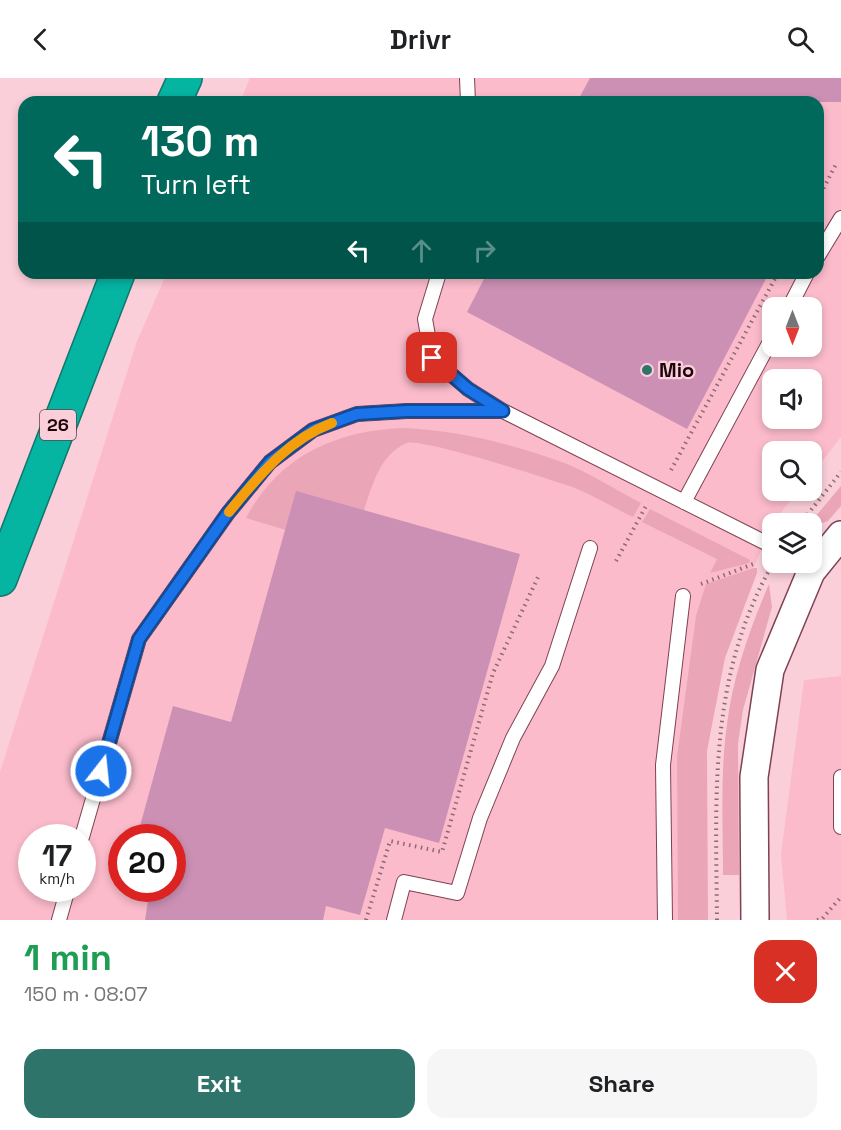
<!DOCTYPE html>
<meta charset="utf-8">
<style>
:root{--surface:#fff;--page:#f6f6f6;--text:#202124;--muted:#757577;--accent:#2e746a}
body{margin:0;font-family:"Space Grotesk",sans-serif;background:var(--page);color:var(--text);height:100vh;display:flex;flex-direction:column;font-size:22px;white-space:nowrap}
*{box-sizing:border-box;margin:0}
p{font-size:20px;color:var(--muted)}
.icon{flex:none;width:33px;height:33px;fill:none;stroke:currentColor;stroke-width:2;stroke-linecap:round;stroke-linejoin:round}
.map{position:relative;height:842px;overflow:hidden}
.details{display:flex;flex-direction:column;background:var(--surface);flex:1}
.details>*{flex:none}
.top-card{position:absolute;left:18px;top:18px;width:806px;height:183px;border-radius:18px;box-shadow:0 3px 9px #0003;background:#00695c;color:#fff;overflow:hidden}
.needle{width:39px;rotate:180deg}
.fabs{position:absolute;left:762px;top:219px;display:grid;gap:12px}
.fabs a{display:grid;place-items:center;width:60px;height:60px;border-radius:12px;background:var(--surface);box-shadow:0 3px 9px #0003;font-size:30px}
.speed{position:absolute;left:18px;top:746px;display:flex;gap:12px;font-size:30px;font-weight:700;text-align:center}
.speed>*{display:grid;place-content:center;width:78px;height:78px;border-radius:50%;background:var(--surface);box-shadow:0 3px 9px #0003;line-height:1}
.speed small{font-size:15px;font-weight:400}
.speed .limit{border:9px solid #d22;background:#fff;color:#111}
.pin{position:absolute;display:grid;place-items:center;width:51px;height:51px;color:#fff;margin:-26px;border-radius:12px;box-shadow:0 3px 9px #0006}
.me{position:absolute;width:66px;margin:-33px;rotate:16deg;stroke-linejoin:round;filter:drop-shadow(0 0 4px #0008)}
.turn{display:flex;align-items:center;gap:21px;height:126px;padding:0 24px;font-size:27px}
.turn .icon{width:78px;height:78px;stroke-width:2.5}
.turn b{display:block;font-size:42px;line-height:51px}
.lanes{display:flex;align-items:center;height:57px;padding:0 24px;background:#0003;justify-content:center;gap:30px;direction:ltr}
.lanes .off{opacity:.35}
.round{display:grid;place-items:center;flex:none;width:63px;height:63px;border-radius:18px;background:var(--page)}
.head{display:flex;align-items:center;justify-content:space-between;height:102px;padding:0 24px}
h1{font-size:36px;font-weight:700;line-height:45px;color:#1e9e55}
.action{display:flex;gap:12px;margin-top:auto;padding:12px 24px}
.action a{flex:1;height:69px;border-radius:18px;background:var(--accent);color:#fff;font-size:24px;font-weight:700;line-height:69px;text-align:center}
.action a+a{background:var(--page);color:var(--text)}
header{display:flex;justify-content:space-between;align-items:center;height:78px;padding:0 24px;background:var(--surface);font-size:27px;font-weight:700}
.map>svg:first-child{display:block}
.built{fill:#fbbbcb;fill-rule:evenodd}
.green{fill:#eaa6b7}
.building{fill:#cc90b4}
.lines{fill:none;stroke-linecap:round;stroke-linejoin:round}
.lane-casing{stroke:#7e4253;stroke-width:16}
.street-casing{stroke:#7e4253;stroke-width:30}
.highway-casing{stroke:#0e776e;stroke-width:36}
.path{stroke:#8c6a73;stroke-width:4;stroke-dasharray:1.5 4.5;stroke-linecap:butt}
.lane{stroke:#fff;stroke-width:14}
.street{stroke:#fff;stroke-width:27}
.highway{stroke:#06b4a2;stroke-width:33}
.route-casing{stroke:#114b97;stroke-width:15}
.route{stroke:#1a73e8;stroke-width:10}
.slow{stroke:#f59e0b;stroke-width:10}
.poi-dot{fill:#2e746a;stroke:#fbcfd9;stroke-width:2}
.labels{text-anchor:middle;stroke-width:4.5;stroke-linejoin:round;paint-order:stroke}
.shield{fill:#fbcfd9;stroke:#5f424a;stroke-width:1.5}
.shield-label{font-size:18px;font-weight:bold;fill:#1c050c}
.poi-label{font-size:20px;font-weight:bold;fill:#1c050c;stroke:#fbcfd9;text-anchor:start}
</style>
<header><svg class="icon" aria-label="back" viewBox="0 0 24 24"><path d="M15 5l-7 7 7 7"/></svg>Drivr<svg class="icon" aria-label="search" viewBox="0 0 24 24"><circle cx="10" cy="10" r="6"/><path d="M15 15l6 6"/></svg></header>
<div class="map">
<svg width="841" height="842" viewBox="0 0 841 842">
<rect width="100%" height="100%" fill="#fbcfd9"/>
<path class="built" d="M 250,0 L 841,0 L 841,359 L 812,396 L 812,374 L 772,374 L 772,412 L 798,413 L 772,446 L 716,581 L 699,708 L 700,842 L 0,842 L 0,694 L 137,263 L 167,195 L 818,195 L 818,24 L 240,24 ZM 772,230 L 812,230 L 812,268 L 772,268 ZM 772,302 L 812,302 L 812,340 L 772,340 ZM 32,759 L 82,759 L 82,810 L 32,810 ZM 122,759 L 172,759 L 172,810 L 122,810 Z
M 841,598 L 841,842 L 787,842 L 781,776 L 804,602 Z"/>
<path class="green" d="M 402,350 C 455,352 509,365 559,383 C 587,393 614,411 641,425 L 633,439 C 614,430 595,418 575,410 C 553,402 422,360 407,365 C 380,376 373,406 364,432 L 286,452 L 246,440 C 279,378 335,353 402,350 Z
M 841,408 L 841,428 L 828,443 L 812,449 L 810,445 Z
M 650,431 L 750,482 L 749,485 L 710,495 L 717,481 L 642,444 Z
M 754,490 L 757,490 L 757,495 L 725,580 L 707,673 L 708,842 L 678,842 L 677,679 L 696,538 L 706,506 Z
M 769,506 L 772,529 L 743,632 L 738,666 L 739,797 L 723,797 C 723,747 720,695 727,646 C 733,598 750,550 769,506 Z"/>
<path class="building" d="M 590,0 L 841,0 L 841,24 L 577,24 Z
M 487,195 L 769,195 L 687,351 L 467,234 Z
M 296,413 L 520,476 L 439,765 L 385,750 L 360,837 L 326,828 L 323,842 L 145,842 L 150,810 L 172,810 L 172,759 L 137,759 L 173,628 L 231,644 Z"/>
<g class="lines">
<defs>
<path id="lane" d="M 467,0 L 468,24
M 818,178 L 841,140
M 439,195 L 425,241 L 432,280 L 468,311 L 503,333 L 772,468
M 789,230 L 807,195
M 684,424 L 772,260
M 841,699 L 841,749
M 82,759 L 139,561 L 228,435 L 270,384 L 313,352 L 357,336 L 407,333 L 503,333
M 59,842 L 68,810
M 394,842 L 404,804 L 457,815 L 480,740 L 513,660 L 552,588 L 590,470
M 665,842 L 663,687 L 683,518"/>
<path id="street" d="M 755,842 L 754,699 L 770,592 L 811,494 L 841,457"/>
<path id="highway" d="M 174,24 L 185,0
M 0,501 L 118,195"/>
</defs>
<use href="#lane" class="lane-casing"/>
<use href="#street" class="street-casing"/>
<use href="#highway" class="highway-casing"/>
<path class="path" d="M 818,121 L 836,86
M 671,392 L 778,195
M 800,446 L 841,394
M 616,483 L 646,428
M 701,506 L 756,485
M 366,842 L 390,763 L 442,774 L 493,595 L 539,497
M 717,842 C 716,719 708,601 771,489
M 817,842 L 822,841 L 841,819"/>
<use href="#lane" class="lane"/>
<use href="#street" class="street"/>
<use href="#highway" class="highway"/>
</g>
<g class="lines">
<defs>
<path id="route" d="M 101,693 L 139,561 L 228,435 L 270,384 L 313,352 L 357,336 L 407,333 L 503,333 L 468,311 L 432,280"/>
</defs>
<use href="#route" class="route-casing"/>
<use href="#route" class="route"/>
<path class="slow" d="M 229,434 C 259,398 287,362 332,345"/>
</g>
<circle class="poi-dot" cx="647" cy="292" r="6"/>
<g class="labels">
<rect class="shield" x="40" y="332" width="36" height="30" rx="4.5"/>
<g class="shield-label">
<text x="58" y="353">26</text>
</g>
<g class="poi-label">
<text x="659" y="299">Mio</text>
</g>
</g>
</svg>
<div class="fabs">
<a><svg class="needle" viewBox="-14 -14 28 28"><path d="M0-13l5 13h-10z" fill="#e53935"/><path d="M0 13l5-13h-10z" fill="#757577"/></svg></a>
<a><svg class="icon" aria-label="sound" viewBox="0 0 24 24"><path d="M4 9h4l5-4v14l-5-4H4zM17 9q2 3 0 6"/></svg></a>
<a><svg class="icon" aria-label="search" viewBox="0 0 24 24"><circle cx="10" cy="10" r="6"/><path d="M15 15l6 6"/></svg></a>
<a><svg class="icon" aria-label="layers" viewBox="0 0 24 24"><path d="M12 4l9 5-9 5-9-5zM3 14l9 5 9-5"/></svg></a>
</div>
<div class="speed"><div>17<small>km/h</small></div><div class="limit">20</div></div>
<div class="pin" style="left:432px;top:280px;background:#d93025"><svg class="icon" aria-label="arrive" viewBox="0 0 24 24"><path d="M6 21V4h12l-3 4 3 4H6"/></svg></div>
<svg class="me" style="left:101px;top:693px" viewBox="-20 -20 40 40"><circle r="17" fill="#1a73e8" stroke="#fff" stroke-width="3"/><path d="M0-11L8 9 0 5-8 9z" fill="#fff"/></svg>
<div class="top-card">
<div class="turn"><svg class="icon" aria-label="left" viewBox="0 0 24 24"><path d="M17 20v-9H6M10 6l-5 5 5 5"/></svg><div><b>130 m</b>Turn left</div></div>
<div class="lanes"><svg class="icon" aria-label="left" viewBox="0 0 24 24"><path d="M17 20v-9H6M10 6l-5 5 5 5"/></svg><svg class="icon off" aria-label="ahead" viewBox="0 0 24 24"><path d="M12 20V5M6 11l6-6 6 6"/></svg><svg class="icon off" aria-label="right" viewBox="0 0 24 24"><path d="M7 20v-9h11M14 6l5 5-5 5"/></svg></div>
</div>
</div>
<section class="details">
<div class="head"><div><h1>1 min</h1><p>150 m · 08:07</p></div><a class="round" style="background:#d93025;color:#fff"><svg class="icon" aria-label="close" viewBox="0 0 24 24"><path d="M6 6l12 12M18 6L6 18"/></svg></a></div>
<div class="action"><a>Exit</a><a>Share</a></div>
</section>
